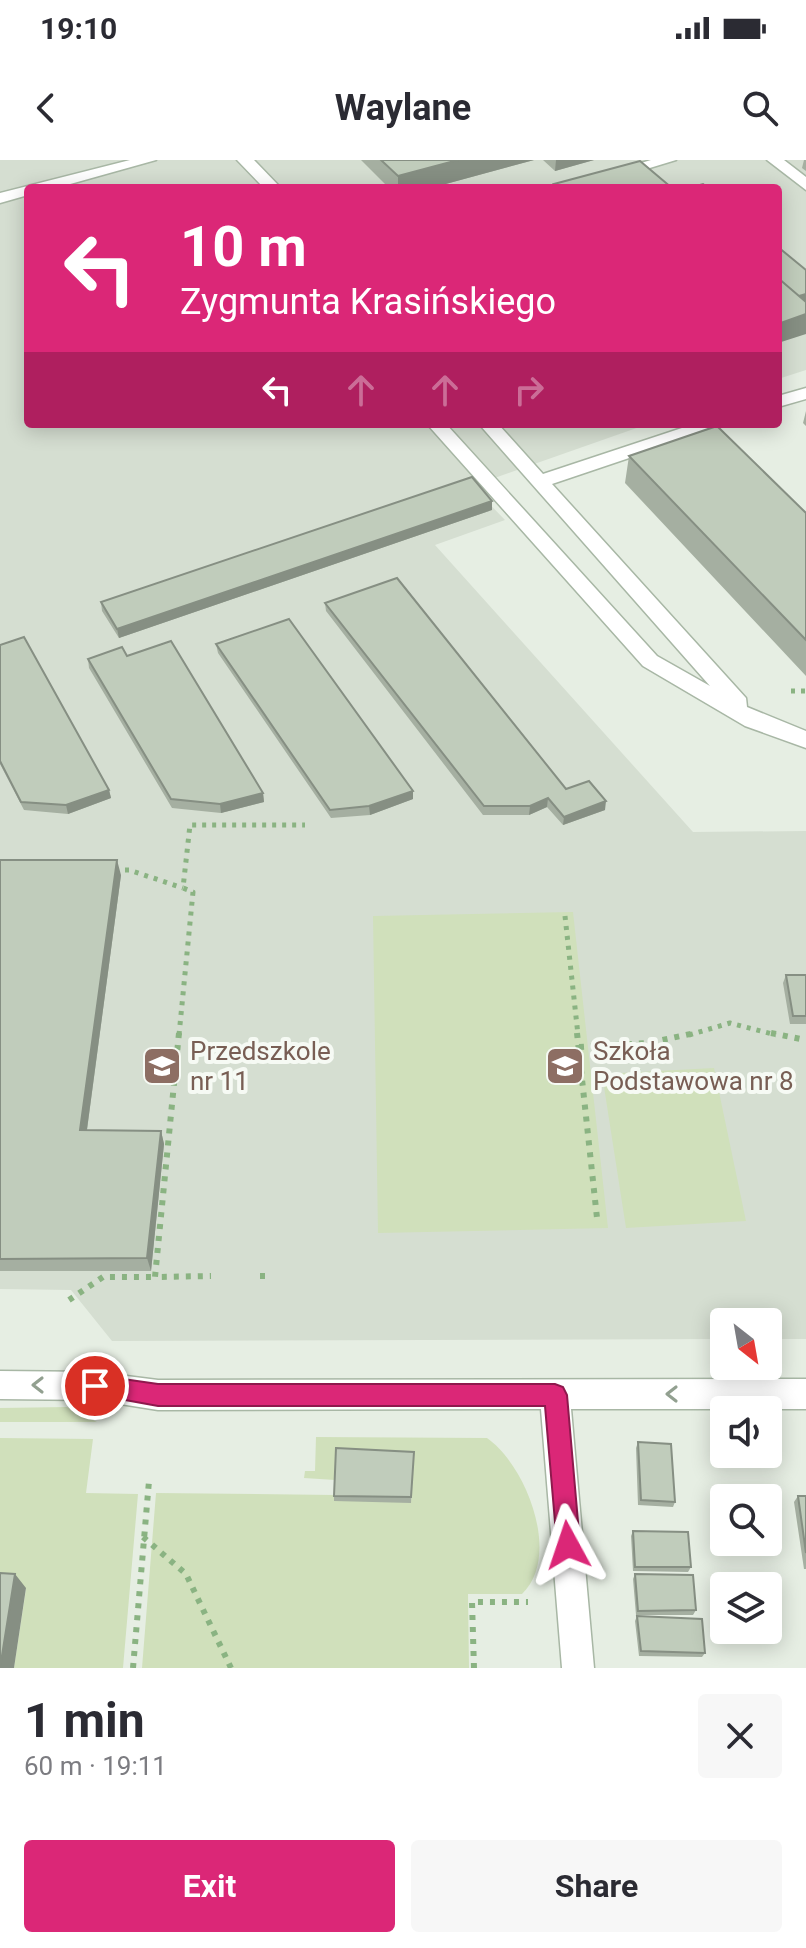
<!DOCTYPE html>
<meta charset="utf-8">
<style>
:root{--surface:#fff;--page:#f7f7f7;--text:#2b2b33;--muted:#7c7c81;--accent:#db2777}
body{margin:0;font-family:Roboto,sans-serif;background:var(--page);color:var(--text);height:100vh;display:flex;flex-direction:column;font-size:30px;white-space:nowrap}
*{box-sizing:border-box;margin:0}
p{font-size:26px;color:var(--muted)}
.icon{flex:none;width:44px;height:44px;fill:none;stroke:currentColor;stroke-width:2;stroke-linecap:round;stroke-linejoin:round}
.map{position:relative;height:1508px;overflow:hidden}
.sheet{display:flex;flex-direction:column;background:var(--surface);flex:1}
.sheet>*{flex:none}
.top-card{position:absolute;left:24px;top:24px;width:758px;height:244px;border-radius:8px;box-shadow:0 4px 20px #0003;background:#db2777;color:#fff;overflow:hidden}
.needle{width:52px;rotate:149deg}
.fabs{position:absolute;left:710px;top:1148px;display:grid;gap:16px}
.fabs a{display:grid;place-items:center;width:72px;height:72px;border-radius:8px;background:var(--surface);box-shadow:0 4px 20px #0003;font-size:40px}
.pin{position:absolute;display:grid;place-items:center;width:68px;height:68px;color:#fff;margin:-34px;border:4px solid #fff;border-radius:50%;box-shadow:0 2px 8px #0007}
.me{position:absolute;width:88px;margin:-44px;rotate:355deg;stroke-linejoin:round;filter:drop-shadow(0 0 6px #0008)}
.turn{display:flex;align-items:center;gap:28px;height:168px;padding:0 24px;font-size:36px}
.turn .icon{width:104px;height:104px;stroke-width:2.5}
.turn b{display:block;font-size:56px;line-height:68px}
.lanes{display:flex;align-items:center;height:76px;padding:0 24px;background:#0003;justify-content:center;gap:40px;direction:ltr}
.lanes .off{opacity:.35}
.round{display:grid;place-items:center;flex:none;width:84px;height:84px;border-radius:8px;background:var(--page)}
.summary{display:flex;align-items:center;justify-content:space-between;height:136px;padding:0 24px}
h1{font-size:48px;font-weight:700;line-height:60px}
.cta{display:flex;gap:16px;margin-top:auto;padding:16px 24px}
.cta a{flex:1;height:92px;border-radius:8px;background:var(--accent);color:#fff;font-size:32px;font-weight:700;line-height:92px;text-align:center}
.cta a+a{background:var(--page);color:var(--text)}
.status{display:flex;justify-content:space-between;align-items:center;height:56px;padding:0 40px;background:var(--surface);direction:ltr}
.status svg{height:22px;fill:currentColor}
header{display:flex;justify-content:space-between;align-items:center;height:104px;padding:0 24px;background:var(--surface);font-size:36px;font-weight:700}
.map>svg:first-child{display:block}
.built{fill:#d5ded1}
.green{fill:#d0e0bb}
.lines{fill:none;stroke-linecap:round;stroke-linejoin:round}
.minor-casing{stroke:#a8b7a5;stroke-width:3}
.path-far1{stroke:#8ab382;stroke-width:5;stroke-dasharray:4 6;stroke-linecap:butt}
.path{stroke:#8ab382;stroke-width:6;stroke-dasharray:5 7;stroke-linecap:butt}
.minor{fill:#fff;fill-rule:evenodd}
.wall{fill:#a5afa1}
.shaded-wall{fill:#868f83}
.building{fill:#c0ccbb;stroke:#868f83;stroke-width:2}
.oneway{stroke:#92a090}
.route{fill:#db2777;stroke:#8e194d;stroke-width:2}
.labels{text-anchor:middle;stroke-width:8;stroke-linejoin:round;paint-order:stroke}
.education-label{font-size:26px;fill:#785e54;stroke:#f6faf4;text-anchor:start}
</style>
<div class="status"><b>19:10</b><svg viewBox="0 0 49 12"><path d="M0 12V9h3v3zM5 12V6h3v6zM10 12V3h3v9zM15 12V0h3v12zM26 1h20v11H26zM47 4h2v5h-2z"/></svg></div>
<header><svg class="icon" aria-label="back" viewBox="0 0 24 24"><path d="M15 5l-7 7 7 7"/></svg>Waylane<svg class="icon" aria-label="search" viewBox="0 0 24 24"><circle cx="10" cy="10" r="6"/><path d="M15 15l6 6"/></svg></header>
<div class="map">
<svg width="806" height="1508" viewBox="0 0 806 1508">
<rect width="100%" height="100%" fill="#e6eee3"/>
<path class="built" d="M 0,0 L 806,0 L 806,210 L 778,219 L 778,28 L 28,28 L 28,264 L 648,264 L 472,326 L 505,360 L 435,385 L 693,672 L 806,671 L 806,1179 L 768,1179 L 768,1162 L 724,1162 L 724,1179 L 112,1181 L 71,1130 L 0,1129 Z"/>
<path class="green" d="M 573,752 L 608,1068 L 378,1073 L 373,756 Z
M 714,908 L 746,1061 L 626,1068 L 602,914 Z
M 67,1247 L 97,1262 L 0,1262 L 0,1248 Z
M 316,1277 L 487,1278 C 526,1305 562,1396 522,1434 L 468,1434 L 469,1508 L 142,1508 L 156,1333 L 335,1335 L 411,1342 L 414,1298 L 335,1320 L 304,1318 L 305,1311 L 315,1311 Z
M 0,1278 L 93,1279 L 86,1333 L 138,1334 L 123,1508 L 14,1508 L 26,1429 L 0,1428 Z"/>
<g class="lines">
<defs>
<path id="minor" d="M 130,0 L 156,0 L 56,28 L 28,28 L 28,35 L 0,43 L 0,33 Z
M 237,0 L 254,0 L 281,28 L 264,28 Z
M 651,0 L 676,0 L 584,28 L 558,28 Z
M 767,0 L 784,0 L 806,17 L 806,30 Z
M 806,228 L 806,239 L 778,247 L 778,236 Z
M 427,264 L 446,264 L 657,496 L 710,526 L 479,264 L 498,264 L 543,314 L 694,264 L 721,264 L 718,268 L 552,324 L 746,538 L 747,547 L 806,571 L 806,588 L 745,566 L 643,506 Z
M 0,1211 L 95,1212 L 158,1220 L 806,1219 L 806,1249 L 571,1249 L 594,1508 L 562,1508 L 541,1249 L 158,1250 L 95,1240 L 0,1239 Z"/>
</defs>
<use href="#minor" class="minor-casing"/>
<path class="path-far1" d="M 791,531 L 806,531
M 115,710 L 129,710 L 183,728
M 565,756 L 578,875
M 179,875 L 193,732 L 183,728 L 190,665 L 305,665
M 689,875 L 730,863 L 776,875"/>
<path class="path" d="M 179,873 L 155,1117 L 211,1116
M 577,873 L 597,1058
M 771,873 L 806,880
M 638,885 L 638,919
M 579,887 L 648,883 L 695,873
M 260,1116 L 270,1116
M 69,1140 L 103,1117 L 155,1117
M 143,1377 L 186,1414 L 231,1508
M 133,1508 L 149,1321
M 474,1508 L 472,1442 L 528,1442"/>
<use href="#minor" class="minor"/>
</g>
<path class="wall" d="M 361,0 L 534,0 L 431,28 L 389,28 Z
M 543,0 L 594,0 L 555,11 Z
M 804,0 L 806,0 L 806,11 L 802,8 Z
M 806,251 L 806,266 L 803,263 Z
M 629,296 L 806,353 L 806,516 L 625,323 Z
M 492,350 L 119,478 L 102,451 L 101,442 Z
M 325,443 L 566,629 L 605,650 L 563,665 L 547,647 L 529,655 L 483,655 L 326,451 Z
M 216,484 L 413,631 L 413,639 L 370,655 L 331,658 L 218,493 Z
M 0,485 L 109,630 L 111,638 L 68,654 L 24,650 L 0,604 Z
M 127,496 L 263,633 L 264,642 L 221,653 L 172,648 L 89,508 L 88,499 Z
M 0,700 L 121,715 L 87,970 L 161,971 L 164,984 L 151,1111 L 0,1111 Z
M 786,815 L 806,815 L 806,864 L 790,864 L 783,823 Z
M 638,1282 L 675,1342 L 673,1347 L 638,1345 L 636,1288 Z
M 414,1292 L 411,1343 L 334,1341 L 334,1336 Z
M 798,1336 L 806,1336 L 806,1409 L 804,1409 L 794,1342 Z
M 633,1371 L 691,1407 L 688,1412 L 633,1411 L 631,1376 Z
M 635,1414 L 696,1450 L 693,1455 L 636,1455 L 633,1419 Z
M 637,1456 L 705,1493 L 702,1497 L 639,1496 L 635,1461 Z"/>
<path class="shaded-wall" d="M 458,0 L 534,0 L 431,28 L 398,28 L 398,16 Z
M 556,0 L 594,0 L 555,11 Z
M 806,134 L 806,149 L 794,138 Z
M 806,154 L 806,174 L 778,183 L 778,164 Z
M 492,341 L 492,350 L 119,478 L 117,469 Z
M 109,630 L 111,638 L 68,654 L 66,645 Z
M 413,631 L 413,639 L 370,655 L 369,646 Z
M 263,633 L 264,642 L 221,653 L 220,644 Z
M 548,638 L 547,647 L 529,655 L 530,646 Z
M 606,641 L 605,650 L 563,665 L 564,657 Z
M 117,700 L 121,715 L 85,984 L 80,970 Z
M 161,971 L 164,984 L 151,1111 L 147,1098 Z
M 15,1414 L 26,1428 L 14,1508 L 0,1508 Z"/>
<path class="building" d="M 381,0 L 458,0 L 398,16 Z
M 640,1 L 672,28 L 559,28 L 554,24 Z
M 703,24 L 708,28 L 689,28 Z
M 778,87 L 806,110 L 806,134 L 799,136 L 778,118 Z
M 778,118 L 806,142 L 806,154 L 778,164 Z
M 717,266 L 806,353 L 806,480 L 629,296 Z
M 472,317 L 492,341 L 117,469 L 101,442 Z
M 397,418 L 566,629 L 589,621 L 606,641 L 564,657 L 548,638 L 530,646 L 484,646 L 325,443 Z
M 289,459 L 413,631 L 369,646 L 330,650 L 216,484 Z
M 24,477 L 109,630 L 66,645 L 21,642 L 0,601 L 0,485 Z
M 171,481 L 263,633 L 220,644 L 171,639 L 88,499 L 122,487 L 127,496 Z
M 0,700 L 117,700 L 80,970 L 161,971 L 147,1098 L 0,1099 Z
M 786,815 L 806,815 L 806,856 L 793,856 Z
M 638,1282 L 671,1284 L 675,1342 L 641,1340 Z
M 336,1288 L 414,1292 L 411,1337 L 334,1336 Z
M 798,1336 L 806,1336 L 806,1393 Z
M 633,1371 L 688,1372 L 691,1407 L 635,1407 Z
M 0,1413 L 15,1414 L 0,1508 Z
M 635,1414 L 693,1415 L 696,1450 L 638,1451 Z
M 637,1456 L 702,1459 L 705,1493 L 641,1491 Z"/>
<defs><path id="oneway-chevron" d="M-2-3.5L2.5 0L-2 3.5" fill="none" stroke-width="1.6" stroke-linecap="round" stroke-linejoin="round" transform="scale(2)"/></defs>
<g class="oneway">
<use href="#oneway-chevron" transform="translate(38 1225) rotate(-180)"/>
<use href="#oneway-chevron" transform="translate(672 1234) rotate(180)"/>
</g>
<path class="route" d="M 95,1215 L 158,1224 L 555,1224 L 563,1227 L 567,1235 L 580,1385 L 577,1394 L 568,1397 L 560,1394 L 557,1385 L 545,1246 L 158,1246 L 87,1233 L 84,1226 L 87,1218 Z"/>
<defs>
<symbol id="school-square" viewBox="-11 -11 22 22"><rect x="-9" y="-9" width="18" height="18" rx="4" fill="#8d6e63" stroke="#f6faf4"/><path d="M0-5L7-2L0 1L-7-2ZM-4 1L0 2.5L4 1V4Q0 6-4 4Z" fill="#fff"/></symbol>
</defs>
<g fill-rule="evenodd">
<use href="#school-square" x="140" y="884" width="44" height="44"/>
<use href="#school-square" x="543" y="884" width="44" height="44"/>
</g>
<g class="labels">
<g class="education-label">
<text x="190" y="900">Przedszkole<tspan x="190" dy="30">nr 11</tspan></text>
<text x="593" y="900">Szkoła<tspan x="593" dy="30">Podstawowa nr 8</tspan></text>
</g>
</g>
</svg>
<div class="fabs">
<a><svg class="needle" viewBox="-14 -14 28 28"><path d="M0-13l5 13h-10z" fill="#e53935"/><path d="M0 13l5-13h-10z" fill="#7c7c81"/></svg></a>
<a><svg class="icon" aria-label="sound" viewBox="0 0 24 24"><path d="M4 9h4l5-4v14l-5-4H4zM17 9q2 3 0 6"/></svg></a>
<a><svg class="icon" aria-label="search" viewBox="0 0 24 24"><circle cx="10" cy="10" r="6"/><path d="M15 15l6 6"/></svg></a>
<a><svg class="icon" aria-label="layers" viewBox="0 0 24 24"><path d="M12 4l9 5-9 5-9-5zM3 14l9 5 9-5"/></svg></a>
</div>
<div class="pin" style="left:95px;top:1226px;background:#d93025"><svg class="icon" aria-label="arrive" viewBox="0 0 24 24"><path d="M6 21V4h12l-3 4 3 4H6"/></svg></div>
<svg class="me" style="left:568px;top:1385px" viewBox="-20 -20 40 40"><path d="M0-17L14 15 0 8-14 15z" fill="#db2777" stroke="#fff" stroke-width="4"/></svg>
<div class="top-card">
<div class="turn"><svg class="icon" aria-label="left" viewBox="0 0 24 24"><path d="M17 20v-9H6M10 6l-5 5 5 5"/></svg><div><b>10 m</b>Zygmunta Krasińskiego</div></div>
<div class="lanes"><svg class="icon" aria-label="left" viewBox="0 0 24 24"><path d="M17 20v-9H6M10 6l-5 5 5 5"/></svg><svg class="icon off" aria-label="ahead" viewBox="0 0 24 24"><path d="M12 20V5M6 11l6-6 6 6"/></svg><svg class="icon off" aria-label="ahead" viewBox="0 0 24 24"><path d="M12 20V5M6 11l6-6 6 6"/></svg><svg class="icon off" aria-label="right" viewBox="0 0 24 24"><path d="M7 20v-9h11M14 6l5 5-5 5"/></svg></div>
</div>
</div>
<section class="sheet">
<div class="summary"><div><h1>1 min</h1><p>60 m · 19:11</p></div><a class="round"><svg class="icon" aria-label="close" viewBox="0 0 24 24"><path d="M6 6l12 12M18 6L6 18"/></svg></a></div>
<div class="cta"><a>Exit</a><a>Share</a></div>
</section>
